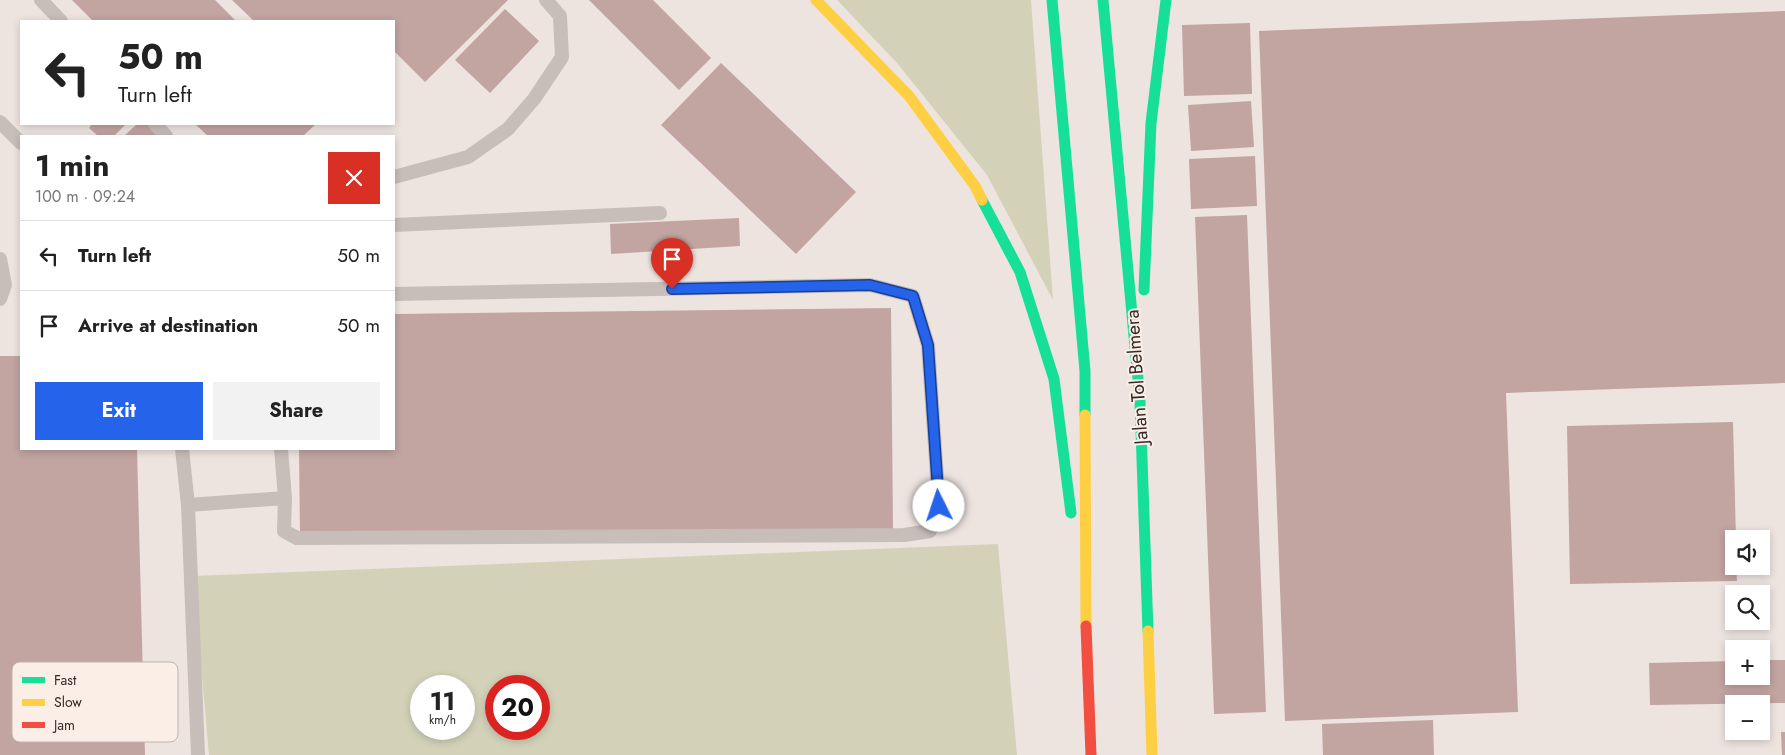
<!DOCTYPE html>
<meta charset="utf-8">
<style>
:root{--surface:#fff;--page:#f2f2f2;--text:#222;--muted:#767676;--line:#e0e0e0;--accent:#2563eb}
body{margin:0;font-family:Jost,sans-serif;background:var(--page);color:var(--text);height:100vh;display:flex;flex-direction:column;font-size:19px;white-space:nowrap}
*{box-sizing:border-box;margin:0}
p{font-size:16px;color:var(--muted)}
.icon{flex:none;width:28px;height:28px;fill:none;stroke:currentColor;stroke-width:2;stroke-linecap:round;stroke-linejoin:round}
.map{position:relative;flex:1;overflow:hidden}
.side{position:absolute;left:20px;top:135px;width:375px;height:315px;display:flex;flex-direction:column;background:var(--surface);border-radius:0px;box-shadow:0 2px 8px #0003}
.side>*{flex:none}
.top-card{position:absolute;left:20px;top:20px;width:375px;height:105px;border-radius:0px;box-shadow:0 2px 8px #0003;background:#fff;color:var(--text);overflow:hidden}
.tools{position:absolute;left:1725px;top:530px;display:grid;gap:10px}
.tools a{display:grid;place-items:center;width:45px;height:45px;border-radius:0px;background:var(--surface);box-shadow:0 2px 8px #0003;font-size:25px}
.speed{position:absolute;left:410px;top:675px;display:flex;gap:10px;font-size:25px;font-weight:700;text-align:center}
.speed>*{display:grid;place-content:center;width:65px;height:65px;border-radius:50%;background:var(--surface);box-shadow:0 2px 8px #0003;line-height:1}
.speed small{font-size:12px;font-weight:400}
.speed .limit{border:8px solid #d22;background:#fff;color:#111}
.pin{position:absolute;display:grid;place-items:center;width:42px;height:42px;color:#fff;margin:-51px -21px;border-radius:50% 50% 50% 0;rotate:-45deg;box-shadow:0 0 5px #0007}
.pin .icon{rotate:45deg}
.me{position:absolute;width:55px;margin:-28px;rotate:356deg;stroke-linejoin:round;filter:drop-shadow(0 0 4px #0008)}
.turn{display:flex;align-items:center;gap:18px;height:105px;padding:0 15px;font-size:22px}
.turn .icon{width:65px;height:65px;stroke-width:2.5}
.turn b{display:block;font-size:35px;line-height:42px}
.round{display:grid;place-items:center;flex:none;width:52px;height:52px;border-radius:0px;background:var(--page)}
.headline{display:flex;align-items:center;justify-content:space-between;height:85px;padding:0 15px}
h1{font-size:30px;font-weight:700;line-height:38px}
.primary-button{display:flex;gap:10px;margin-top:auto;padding:10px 15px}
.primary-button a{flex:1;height:58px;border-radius:0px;background:var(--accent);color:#fff;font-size:20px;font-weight:700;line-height:58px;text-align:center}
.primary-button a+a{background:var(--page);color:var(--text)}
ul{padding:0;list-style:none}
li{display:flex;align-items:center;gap:15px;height:70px;padding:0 15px;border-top:1px solid var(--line)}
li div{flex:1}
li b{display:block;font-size:19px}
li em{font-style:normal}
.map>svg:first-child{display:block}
.green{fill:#d3d2b9;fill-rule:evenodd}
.building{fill:#c2a4a1}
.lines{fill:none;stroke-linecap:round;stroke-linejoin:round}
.lane{stroke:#c7bdb9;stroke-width:14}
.fast{stroke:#16e098;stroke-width:11}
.slow{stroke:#ffcf43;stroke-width:11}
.jam{stroke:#f24e42;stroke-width:11}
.route-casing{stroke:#184099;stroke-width:12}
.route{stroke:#2563eb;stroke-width:9}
.labels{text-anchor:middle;stroke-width:4;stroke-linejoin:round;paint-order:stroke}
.street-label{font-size:19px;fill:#382927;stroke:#fbeee7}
.key{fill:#fbeee7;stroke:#c0b3ad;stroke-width:1}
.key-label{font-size:14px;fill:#382927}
</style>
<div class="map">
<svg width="1785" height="755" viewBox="0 0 1785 755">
<rect width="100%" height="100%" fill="#ede4e0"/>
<path class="green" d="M 837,0 L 1031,0 L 1053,300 L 987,175 L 897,63 Z
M 998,544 L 1017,755 L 209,755 L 193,576 ZM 421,686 L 464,686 L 464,729 L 421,729 ZM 496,686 L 539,686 L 539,729 L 496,729 Z"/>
<path class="building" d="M 72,0 L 215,0 L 236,21 L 93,21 Z
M 232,0 L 508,0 L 425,82 L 394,51 L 394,21 L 254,21 Z
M 589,0 L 653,0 L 711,58 L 679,90 Z
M 505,9 L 539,41 L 490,93 L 455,60 Z
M 1785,11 L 1785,383 L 1506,393 L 1518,712 L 1285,721 L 1259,31 Z
M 1250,23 L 1252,94 L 1184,96 L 1182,25 Z
M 721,63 L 856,192 L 796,254 L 661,125 Z
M 1251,101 L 1254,147 L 1191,151 L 1188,105 Z
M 92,124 L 126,124 L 114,136 L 98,136 L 89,128 Z
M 137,124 L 149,124 L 161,136 L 124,136 Z
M 195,124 L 316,124 L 303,136 L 208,136 Z
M 1255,156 L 1257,206 L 1191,209 L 1189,159 Z
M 1247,215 L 1266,712 L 1214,714 L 1195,217 Z
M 739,218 L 740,246 L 611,254 L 610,224 Z
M 891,308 L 893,530 L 300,537 L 299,449 L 394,449 L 394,314 Z
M 0,356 L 21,356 L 21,449 L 137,449 L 145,755 L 0,755 Z
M 1733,422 L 1736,539 L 1734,539 L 1734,566 L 1736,566 L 1737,581 L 1570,584 L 1567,426 Z
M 1761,660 L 1785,660 L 1785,703 L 1650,705 L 1649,663 L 1734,661 L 1734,676 L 1761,676 Z
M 1433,720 L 1434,755 L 1323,755 L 1322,724 Z
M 1781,732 L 1785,732 L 1785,755 L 1782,755 Z"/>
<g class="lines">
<path class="lane" d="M 41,0 L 61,21
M 0,122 L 21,143
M 155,124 L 166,136
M 394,177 L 468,157 L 508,129 L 534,99 L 562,57 L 560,16 L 546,0
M 394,225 L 660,213
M 0,259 L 5,285 L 0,299
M 182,449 L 188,505 L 198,755
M 281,449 L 285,498 L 284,531 L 297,538 L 904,535 L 930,531 L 939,506 L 928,345 L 913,296 L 870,285 L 394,294
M 188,505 L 285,498"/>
<path class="fast" d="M 1052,0 L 1085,371 L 1085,415
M 1103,0 L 1140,401 L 1148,631
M 982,200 L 1020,272 L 1054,379 L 1071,513
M 1144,290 L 1151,123 L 1166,0"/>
<path class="slow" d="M 816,0 L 909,96 L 975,186 L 982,200
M 1085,415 L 1086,626
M 1148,631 L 1152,755"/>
<path class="jam" d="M 1086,626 L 1091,755"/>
</g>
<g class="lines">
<defs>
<path id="route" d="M 672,289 L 870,285 L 913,296 L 928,345 L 939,506"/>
</defs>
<use href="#route" class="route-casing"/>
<use href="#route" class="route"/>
</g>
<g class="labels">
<g class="street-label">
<text transform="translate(1136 377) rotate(-94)" y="7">Jalan Tol Belmera</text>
</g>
</g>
<rect x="12" y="662" width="166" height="80" rx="8" class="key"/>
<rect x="22" y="677" width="23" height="6" fill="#16e098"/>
<rect x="22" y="699" width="23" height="7" fill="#ffcf43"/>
<rect x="22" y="722" width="23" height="6" fill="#f24e42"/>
<g class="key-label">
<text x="54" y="685">Fast</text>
<text x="54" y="707">Slow</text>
<text x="54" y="730">Jam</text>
</g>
</svg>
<div class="tools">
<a><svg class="icon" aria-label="sound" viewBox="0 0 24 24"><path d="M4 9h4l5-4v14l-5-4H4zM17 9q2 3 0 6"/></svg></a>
<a><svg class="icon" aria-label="search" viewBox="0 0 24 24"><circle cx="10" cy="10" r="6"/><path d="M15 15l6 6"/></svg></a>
<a>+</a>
<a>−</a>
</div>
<div class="speed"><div>11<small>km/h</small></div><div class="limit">20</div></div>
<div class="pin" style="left:672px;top:289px;background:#d93025"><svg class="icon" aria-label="arrive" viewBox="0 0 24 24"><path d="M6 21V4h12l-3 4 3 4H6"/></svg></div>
<svg class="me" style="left:939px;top:506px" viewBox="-20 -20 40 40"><circle r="19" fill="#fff"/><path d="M0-13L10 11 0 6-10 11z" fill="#2563eb"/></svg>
<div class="top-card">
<div class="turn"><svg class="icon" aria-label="left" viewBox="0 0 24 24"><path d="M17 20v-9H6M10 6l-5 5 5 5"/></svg><div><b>50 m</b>Turn left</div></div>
</div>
<section class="side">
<div class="headline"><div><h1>1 min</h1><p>100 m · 09:24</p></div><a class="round" style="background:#d93025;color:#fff"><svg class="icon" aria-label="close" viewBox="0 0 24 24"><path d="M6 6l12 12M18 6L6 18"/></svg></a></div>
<ul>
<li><svg class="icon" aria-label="left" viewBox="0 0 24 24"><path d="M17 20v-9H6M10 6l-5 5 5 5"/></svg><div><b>Turn left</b></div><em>50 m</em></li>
<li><svg class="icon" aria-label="arrive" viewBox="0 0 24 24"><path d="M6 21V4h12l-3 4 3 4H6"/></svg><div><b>Arrive at destination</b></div><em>50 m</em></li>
</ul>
<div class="primary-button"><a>Exit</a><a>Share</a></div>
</section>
</div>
